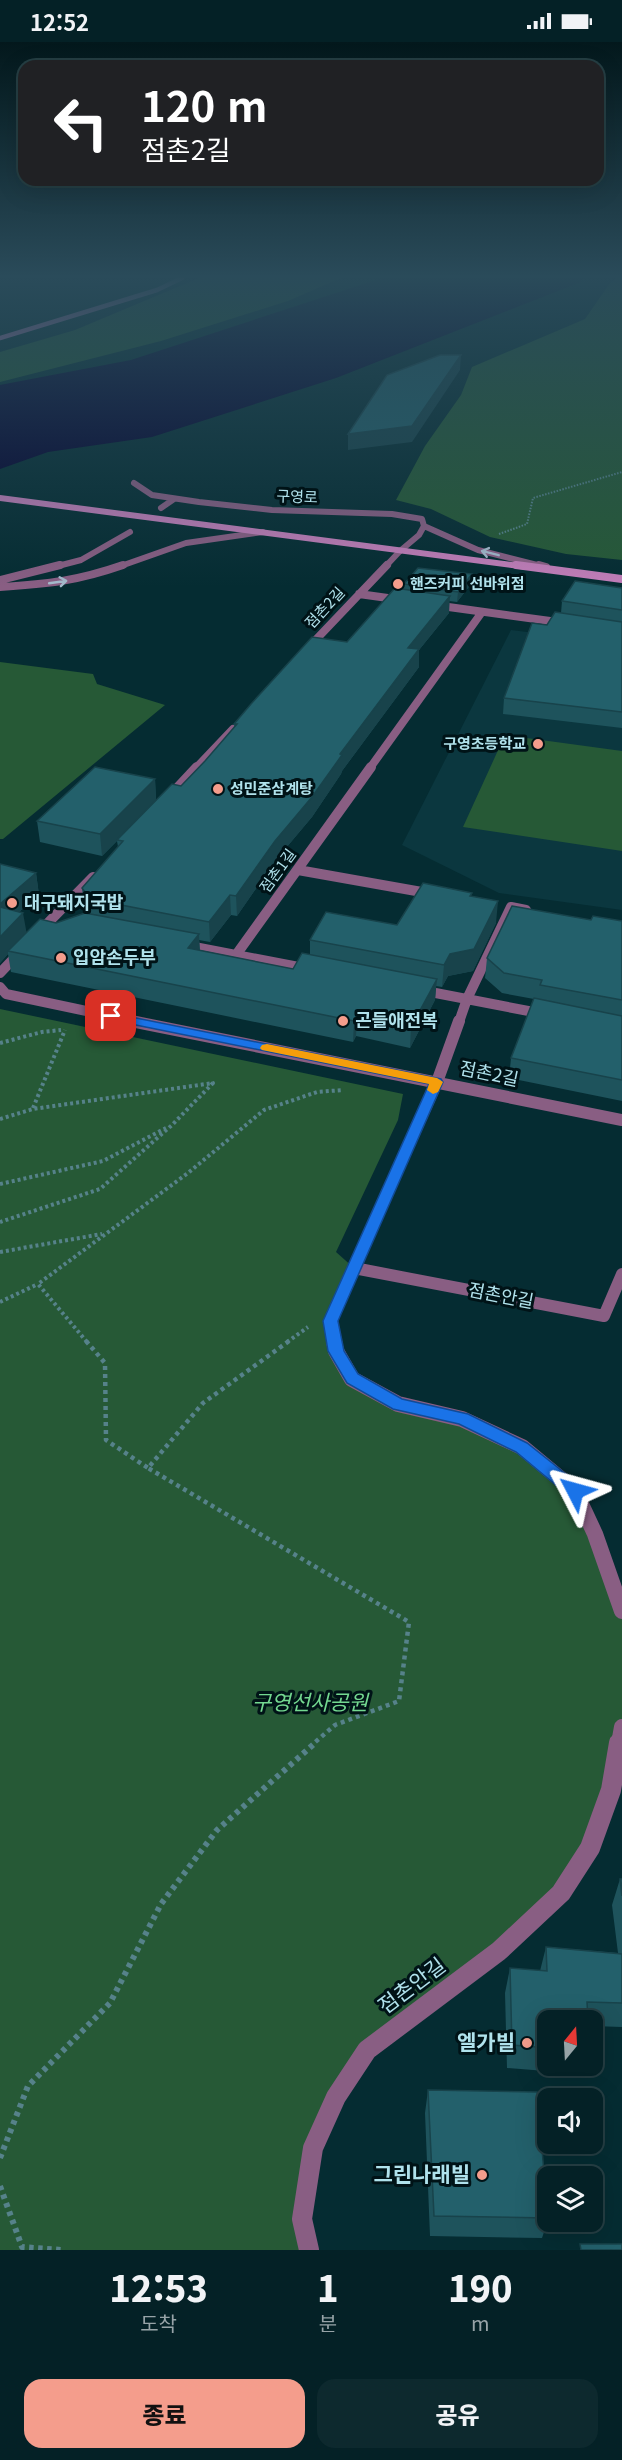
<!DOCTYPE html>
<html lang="ko">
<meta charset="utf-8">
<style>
:root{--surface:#042126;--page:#0d292e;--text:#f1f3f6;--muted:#97a3a7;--line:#253e43;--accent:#f49d8c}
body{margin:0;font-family:Georgia,"Noto Sans KR",serif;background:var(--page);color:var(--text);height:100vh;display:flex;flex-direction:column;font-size:22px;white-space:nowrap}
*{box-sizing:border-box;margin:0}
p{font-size:20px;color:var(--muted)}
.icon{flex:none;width:33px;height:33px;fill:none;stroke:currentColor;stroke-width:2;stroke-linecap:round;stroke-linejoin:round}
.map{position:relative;height:2208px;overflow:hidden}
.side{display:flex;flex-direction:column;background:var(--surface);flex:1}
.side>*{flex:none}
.top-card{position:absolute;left:18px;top:18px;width:586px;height:126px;border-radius:18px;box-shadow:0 6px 24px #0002,0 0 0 2px var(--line);background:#202124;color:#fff;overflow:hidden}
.needle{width:39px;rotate:18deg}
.fabs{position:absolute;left:537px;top:1968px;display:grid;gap:12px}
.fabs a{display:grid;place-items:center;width:66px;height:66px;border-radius:12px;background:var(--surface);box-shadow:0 6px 24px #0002,0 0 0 2px var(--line);font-size:30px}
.pin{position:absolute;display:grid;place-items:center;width:51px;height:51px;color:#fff;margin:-26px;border-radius:12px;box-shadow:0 3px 9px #0006}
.me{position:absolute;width:66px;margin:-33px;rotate:309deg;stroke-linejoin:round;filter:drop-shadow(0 0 4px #0008)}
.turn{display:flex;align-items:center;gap:21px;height:126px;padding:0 24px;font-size:27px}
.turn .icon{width:78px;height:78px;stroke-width:2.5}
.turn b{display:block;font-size:42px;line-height:51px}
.eta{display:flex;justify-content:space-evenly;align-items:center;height:102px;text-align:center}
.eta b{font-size:36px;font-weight:800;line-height:42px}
.primary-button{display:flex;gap:12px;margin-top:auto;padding:12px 24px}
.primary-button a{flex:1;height:69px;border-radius:18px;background:var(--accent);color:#111;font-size:24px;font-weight:800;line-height:69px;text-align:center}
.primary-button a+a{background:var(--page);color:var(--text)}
.status{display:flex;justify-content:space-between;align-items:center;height:42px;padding:0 30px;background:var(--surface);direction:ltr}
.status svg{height:16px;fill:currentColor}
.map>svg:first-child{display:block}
.built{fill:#0b373f}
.green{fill:#265936}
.water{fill:#040230}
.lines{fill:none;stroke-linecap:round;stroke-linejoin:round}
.path-far3{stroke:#56828a;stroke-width:2;stroke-dasharray:1.5 1.5;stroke-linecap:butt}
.path-far2{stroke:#56828a;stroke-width:4;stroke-dasharray:3 3;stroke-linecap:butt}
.path-far1{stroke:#56828a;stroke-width:4.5;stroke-dasharray:4 4;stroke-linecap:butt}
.path{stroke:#56828a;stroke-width:6;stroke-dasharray:4.5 4.5;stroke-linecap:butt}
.service-far1{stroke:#895e83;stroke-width:6}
.service{stroke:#895e83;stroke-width:8}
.minor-far5{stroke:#895e83;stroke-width:6}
.minor-far4{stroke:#895e83;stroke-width:8}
.minor-far3{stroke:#895e83;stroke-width:10}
.minor-far2{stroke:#895e83;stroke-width:12}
.minor-far1{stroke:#895e83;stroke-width:16}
.minor{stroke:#895e83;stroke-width:20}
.secondary-far2{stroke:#c17db8;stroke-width:4.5}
.secondary-far1{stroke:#c17db8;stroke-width:6}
.secondary{stroke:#c17db8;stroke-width:8}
.wall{fill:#1e535c}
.shaded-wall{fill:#18434b}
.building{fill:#23606b;stroke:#18434b;stroke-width:1.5}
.oneway{stroke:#a4bacc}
.route{fill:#1a73e8;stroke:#114b97;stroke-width:1.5}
.slow{fill:#f59e0b}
.poi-dot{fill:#f49d8c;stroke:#001317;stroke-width:2}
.labels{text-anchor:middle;stroke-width:6;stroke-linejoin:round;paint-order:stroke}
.far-street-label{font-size:15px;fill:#b0e2ec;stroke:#001317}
.far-poi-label{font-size:15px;font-weight:bold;fill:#b0e2ec;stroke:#001317;text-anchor:start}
.poi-label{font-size:18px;font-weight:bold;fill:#b0e2ec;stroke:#001317;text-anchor:start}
.street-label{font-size:18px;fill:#b0e2ec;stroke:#001317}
.near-park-label{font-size:21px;font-style:italic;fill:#73d890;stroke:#001317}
.near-street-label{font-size:21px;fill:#b0e2ec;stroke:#001317}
.near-poi-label{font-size:21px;font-weight:bold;fill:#b0e2ec;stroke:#001317;text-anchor:end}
</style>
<div class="status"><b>12:52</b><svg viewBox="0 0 49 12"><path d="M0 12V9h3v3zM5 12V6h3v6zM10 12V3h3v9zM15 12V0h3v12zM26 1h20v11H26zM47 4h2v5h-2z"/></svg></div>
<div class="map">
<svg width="622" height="2208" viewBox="0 0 622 2208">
<rect width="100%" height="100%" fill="#052c32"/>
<path class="built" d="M 511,588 L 622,602 L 622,868 L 499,851 L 402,803 Z"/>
<path class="green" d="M 199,236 L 341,236 L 288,259 L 161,299 L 0,340 L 0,310 L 75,288 Z
M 616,236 L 622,236 L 622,518 L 566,512 L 490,495 L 431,467 L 396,458 L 425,404 L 461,353 L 472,325 L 585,277 L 610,241 Z
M 0,620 L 93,632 L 97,642 L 165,663 L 3,797 L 0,797 Z
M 505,693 L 622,709 L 622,809 L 463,785 Z
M 0,967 L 403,1052 L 398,1078 L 336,1210 L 354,1226 L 331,1279 L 353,1337 L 522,1405 L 575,1449 L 622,1569 L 622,1685 L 615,1736 L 561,1851 L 367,2008 L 313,2106 L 309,2208 L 0,2208 Z"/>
<path class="water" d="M 382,236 L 581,236 L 581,240 L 336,336 L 152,395 L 48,410 L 0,427 L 0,343 L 131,318 Z"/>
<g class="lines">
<path class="path-far3" d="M 499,492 L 527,482 L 533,456 L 622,430"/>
<path class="path-far2" d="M 0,1001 L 42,990 L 61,988
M 33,1066 L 65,988
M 0,1077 L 33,1067 L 213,1041 L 172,1083 L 100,1147 L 0,1180
M 0,1142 L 103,1119 L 166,1086
M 0,1210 L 102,1192
M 0,1260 L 38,1242
M 87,1300 L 38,1242 L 188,1131 L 264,1068 L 317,1050 L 343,1048
M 287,1300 L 308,1285"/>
<path class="path-far1" d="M 86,1299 L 105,1321 L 106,1398 L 148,1426
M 289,1299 L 203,1361 L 148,1426 L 409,1580 L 399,1659 L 335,1683 L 313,1702"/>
<path class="path" d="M 0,2116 L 28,2044 L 110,1961 L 161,1862 L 217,1788 L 315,1701
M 0,2144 L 22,2205 L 62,2208"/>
<path class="service-far1" d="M 134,441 L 152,453 L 199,460 L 272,468 L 392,472 L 422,477 L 424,484 L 419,493 L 400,509
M 161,466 L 174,457
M 424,484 L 478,508 L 545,525
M 54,525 L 81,518 L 130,490
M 118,525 L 186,501 L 263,490"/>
<path class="service" d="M 539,523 L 546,525
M 0,538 L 60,523
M 0,545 C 48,542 77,539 123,523"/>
<path class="minor-far5" d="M 385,525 L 400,509"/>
<path class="minor-far4" d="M 359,552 L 402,558
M 434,563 L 565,581
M 308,606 L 387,523
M 196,726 L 233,687
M 370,726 L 482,570"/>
<path class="minor-far3" d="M 169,755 L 197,725
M 298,828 L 433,852
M 40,889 L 93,835
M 184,903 L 309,927
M 236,913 L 371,725
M 0,931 L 20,910
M 0,945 L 6,952 L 138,980
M 420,948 L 544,972
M 459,980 L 467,957 L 511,865 L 526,868"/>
<path class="minor-far2" d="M 131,979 L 622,1078
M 354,1226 L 604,1274 L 622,1232
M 334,1300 L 330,1279 L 437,1040 L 459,979"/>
<path class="minor-far1" d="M 334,1299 L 336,1309 L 352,1337 L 398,1362 L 462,1377 L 522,1405 L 575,1449 L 595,1492 L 622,1569
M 619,1702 L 622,1685"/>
<path class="minor" d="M 309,2208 L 302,2177 L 313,2106 L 336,2055 L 367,2008 L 499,1909 L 561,1851 L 590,1806 L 611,1748 L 619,1701"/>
<path class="secondary-far2" d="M 0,296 L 157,248 L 182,236"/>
<path class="secondary-far1" d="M 0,456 L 527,525"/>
<path class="secondary" d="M 516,523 L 622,537"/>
</g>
<path class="wall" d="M 404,542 L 471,542 L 457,560 L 449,559 L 449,571 L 419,608 L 419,625 L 342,729 L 341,732 L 312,775 L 275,819 L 237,874 L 231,873 L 210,900 L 199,898 L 200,908 L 293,927 L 310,913 L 310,898 L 397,883 L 472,855 L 496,881 L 473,929 L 448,934 L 442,945 L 436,944 L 435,958 L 410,1006 L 356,994 L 353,1000 L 11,930 L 8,912 L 0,921 L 0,822 L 36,831 L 39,853 L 19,870 L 26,890 L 88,871 L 84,866 L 82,846 L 118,805 L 117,799 L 102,814 L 40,800 L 37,779 L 155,737 L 156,758 L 181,744 L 205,719 L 234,686 L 234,682 L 347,600 L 403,547 Z
M 622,546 L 622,686 L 503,672 L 504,656 L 547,583 L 561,571 L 562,559 Z
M 591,878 L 622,879 L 622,1059 L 509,1036 L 511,1016 L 534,957 L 502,951 L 485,936 L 487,916 Z
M 620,1837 L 622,1837 L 622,1985 L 592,1984 L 592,1978 L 548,1978 L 548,2024 L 585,2024 L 583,2032 L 507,2026 L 505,1951 L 510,1926 L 540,1929 L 546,1905 L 618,1911 L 612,1863 Z
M 428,2048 L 548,2169 L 548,2178 L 542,2196 L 430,2194 L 425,2071 Z"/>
<path class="shaded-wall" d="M 461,313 L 460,328 L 412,400 L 348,408 L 348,392 Z
M 472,532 L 471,542 L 457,560 L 458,550 Z
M 450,554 L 449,571 L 419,608 L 419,625 L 342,729 L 341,732 L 312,775 L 275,819 L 237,874 L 236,854 L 275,799 L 340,712 L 408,606 Z
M 155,737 L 156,758 L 102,814 L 100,792 Z
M 36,831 L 39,853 L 0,886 L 0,862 Z
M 230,853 L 231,873 L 210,900 L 209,880 Z
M 498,859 L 496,881 L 473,929 L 448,934 L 442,945 L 444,923 L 450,912 Z
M 23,871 L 27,893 L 8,909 L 8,912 L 0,921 L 0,895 Z
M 199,892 L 200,913 L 188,906 Z
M 437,937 L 435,958 L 410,1006 L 411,985 Z
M 357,973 L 356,994 L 353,1000 L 354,979 Z"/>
<path class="building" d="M 440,313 L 461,313 L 412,384 L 348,392 L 387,333 Z
M 418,526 L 472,532 L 458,550 L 404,542 Z
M 575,539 L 622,546 L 622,568 L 562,559 Z
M 395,546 L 450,554 L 408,606 L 419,607 L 340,712 L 342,713 L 312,755 L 275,799 L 236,854 L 230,853 L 209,880 L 90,857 L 82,846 L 123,799 L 117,798 L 172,742 L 181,744 L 205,719 L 237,682 L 234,682 L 251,662 L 312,595 L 347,600 Z
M 555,570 L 622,580 L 622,670 L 504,656 L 532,581 L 547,583 Z
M 95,725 L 155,737 L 100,792 L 37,779 Z
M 0,822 L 36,831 L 0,862 Z
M 423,841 L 472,851 L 470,854 L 498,859 L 474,907 L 450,912 L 444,923 L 310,898 L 326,870 L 397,883 Z
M 512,864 L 591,878 L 593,874 L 622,879 L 622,958 L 540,943 L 542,938 L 504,931 L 487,916 Z
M 0,865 L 23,871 L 0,895 Z
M 85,871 L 199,892 L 188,906 L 293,927 L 302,911 L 437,937 L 411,985 L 357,973 L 354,979 L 8,909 L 40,877 L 56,881 Z
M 534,956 L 622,974 L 622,1038 L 511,1016 Z
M 620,1837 L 622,1837 L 622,1854 Z
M 546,1905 L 622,1912 L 622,1961 L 587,1960 L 588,1978 L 548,1978 L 548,2006 L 512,2003 L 510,1926 L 547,1929 Z
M 428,2048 L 537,2050 L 548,2176 L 434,2174 Z
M 580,2202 L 622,2202 L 622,2208 L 581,2208 Z"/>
<defs><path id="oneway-shaft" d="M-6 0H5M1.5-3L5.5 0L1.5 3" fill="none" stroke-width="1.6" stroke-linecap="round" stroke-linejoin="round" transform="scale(1.5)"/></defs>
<g class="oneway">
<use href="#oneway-shaft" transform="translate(490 511) rotate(-166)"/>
<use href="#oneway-shaft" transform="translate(58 540) rotate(-8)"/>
</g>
<linearGradient id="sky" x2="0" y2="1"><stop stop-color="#03181c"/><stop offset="0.43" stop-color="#2a4b5a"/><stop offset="1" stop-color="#2a4b5a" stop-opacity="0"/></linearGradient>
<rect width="622" height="545" fill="url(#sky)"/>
<path class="route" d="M 111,971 L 441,1037 L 443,1040 L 338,1279 L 344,1309 L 358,1332 L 402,1357 L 468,1372 L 527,1401 L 581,1444 L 584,1449 L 581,1454 L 575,1456 L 569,1454 L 516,1410 L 459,1382 L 393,1367 L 347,1341 L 328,1309 L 323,1279 L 429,1042 L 106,977 L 104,974 Z"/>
<path class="slow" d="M 267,1002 L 437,1036 L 443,1040 L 438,1050 L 433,1052 L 427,1048 L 429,1042 L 262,1008 L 260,1006 L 262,1003 Z"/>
<g class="poi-dot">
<circle cx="398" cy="542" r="6"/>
<circle cx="538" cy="702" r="6"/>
<circle cx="218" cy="747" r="6"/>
<circle cx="12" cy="861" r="6"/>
<circle cx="61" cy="916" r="6"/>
<circle cx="343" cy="979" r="6"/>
<circle cx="527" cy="2001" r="6"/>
<circle cx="482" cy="2133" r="6"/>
</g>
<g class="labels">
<g class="far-street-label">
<text transform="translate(297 455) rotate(2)" y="5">구영로</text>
<text transform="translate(325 566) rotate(-47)" y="5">점촌2길</text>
<text transform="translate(278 829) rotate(-54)" y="5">점촌1길</text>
</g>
<g class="far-poi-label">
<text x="410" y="547">핸즈커피 선바위점</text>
<text x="526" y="707" text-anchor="end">구영초등학교</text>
<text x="230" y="752">성민준삼계탕</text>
</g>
<g class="poi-label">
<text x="24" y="867">대구돼지국밥</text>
<text x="73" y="922">입암손두부</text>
<text x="355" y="985">곤들애전복</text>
</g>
<g class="street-label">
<text transform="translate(489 1032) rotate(12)" y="6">점촌2길</text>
<text transform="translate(501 1254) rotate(11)" y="6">점촌안길</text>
</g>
<g class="near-park-label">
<text x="310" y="1668">구영선사공원</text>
</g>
<g class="near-street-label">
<text transform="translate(412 1944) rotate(-37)" y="7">점촌안길</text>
</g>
<g class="near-poi-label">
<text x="515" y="2008">엘가빌</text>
<text x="470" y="2140">그린나래빌</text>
</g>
</g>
</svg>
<div class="fabs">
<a><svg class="needle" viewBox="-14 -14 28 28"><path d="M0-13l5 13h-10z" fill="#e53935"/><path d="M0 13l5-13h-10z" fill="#97a3a7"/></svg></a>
<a><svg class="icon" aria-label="sound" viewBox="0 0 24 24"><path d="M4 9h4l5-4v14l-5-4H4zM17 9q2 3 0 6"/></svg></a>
<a><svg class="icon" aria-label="layers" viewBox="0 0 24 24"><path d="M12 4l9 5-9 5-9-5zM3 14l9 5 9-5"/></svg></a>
</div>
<div class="pin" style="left:111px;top:974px;background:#d93025"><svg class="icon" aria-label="arrive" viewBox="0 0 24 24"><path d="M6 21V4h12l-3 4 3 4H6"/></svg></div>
<svg class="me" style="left:575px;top:1449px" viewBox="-20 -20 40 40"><path d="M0-17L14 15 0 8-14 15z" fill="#1a73e8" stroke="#fff" stroke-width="4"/></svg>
<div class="top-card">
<div class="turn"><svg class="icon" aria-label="left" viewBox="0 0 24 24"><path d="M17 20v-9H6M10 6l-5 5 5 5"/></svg><div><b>120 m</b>점촌2길</div></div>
</div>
</div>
<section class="side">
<div class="eta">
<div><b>12:53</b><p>도착</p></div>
<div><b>1</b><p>분</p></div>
<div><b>190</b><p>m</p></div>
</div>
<div class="primary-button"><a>종료</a><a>공유</a></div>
</section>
